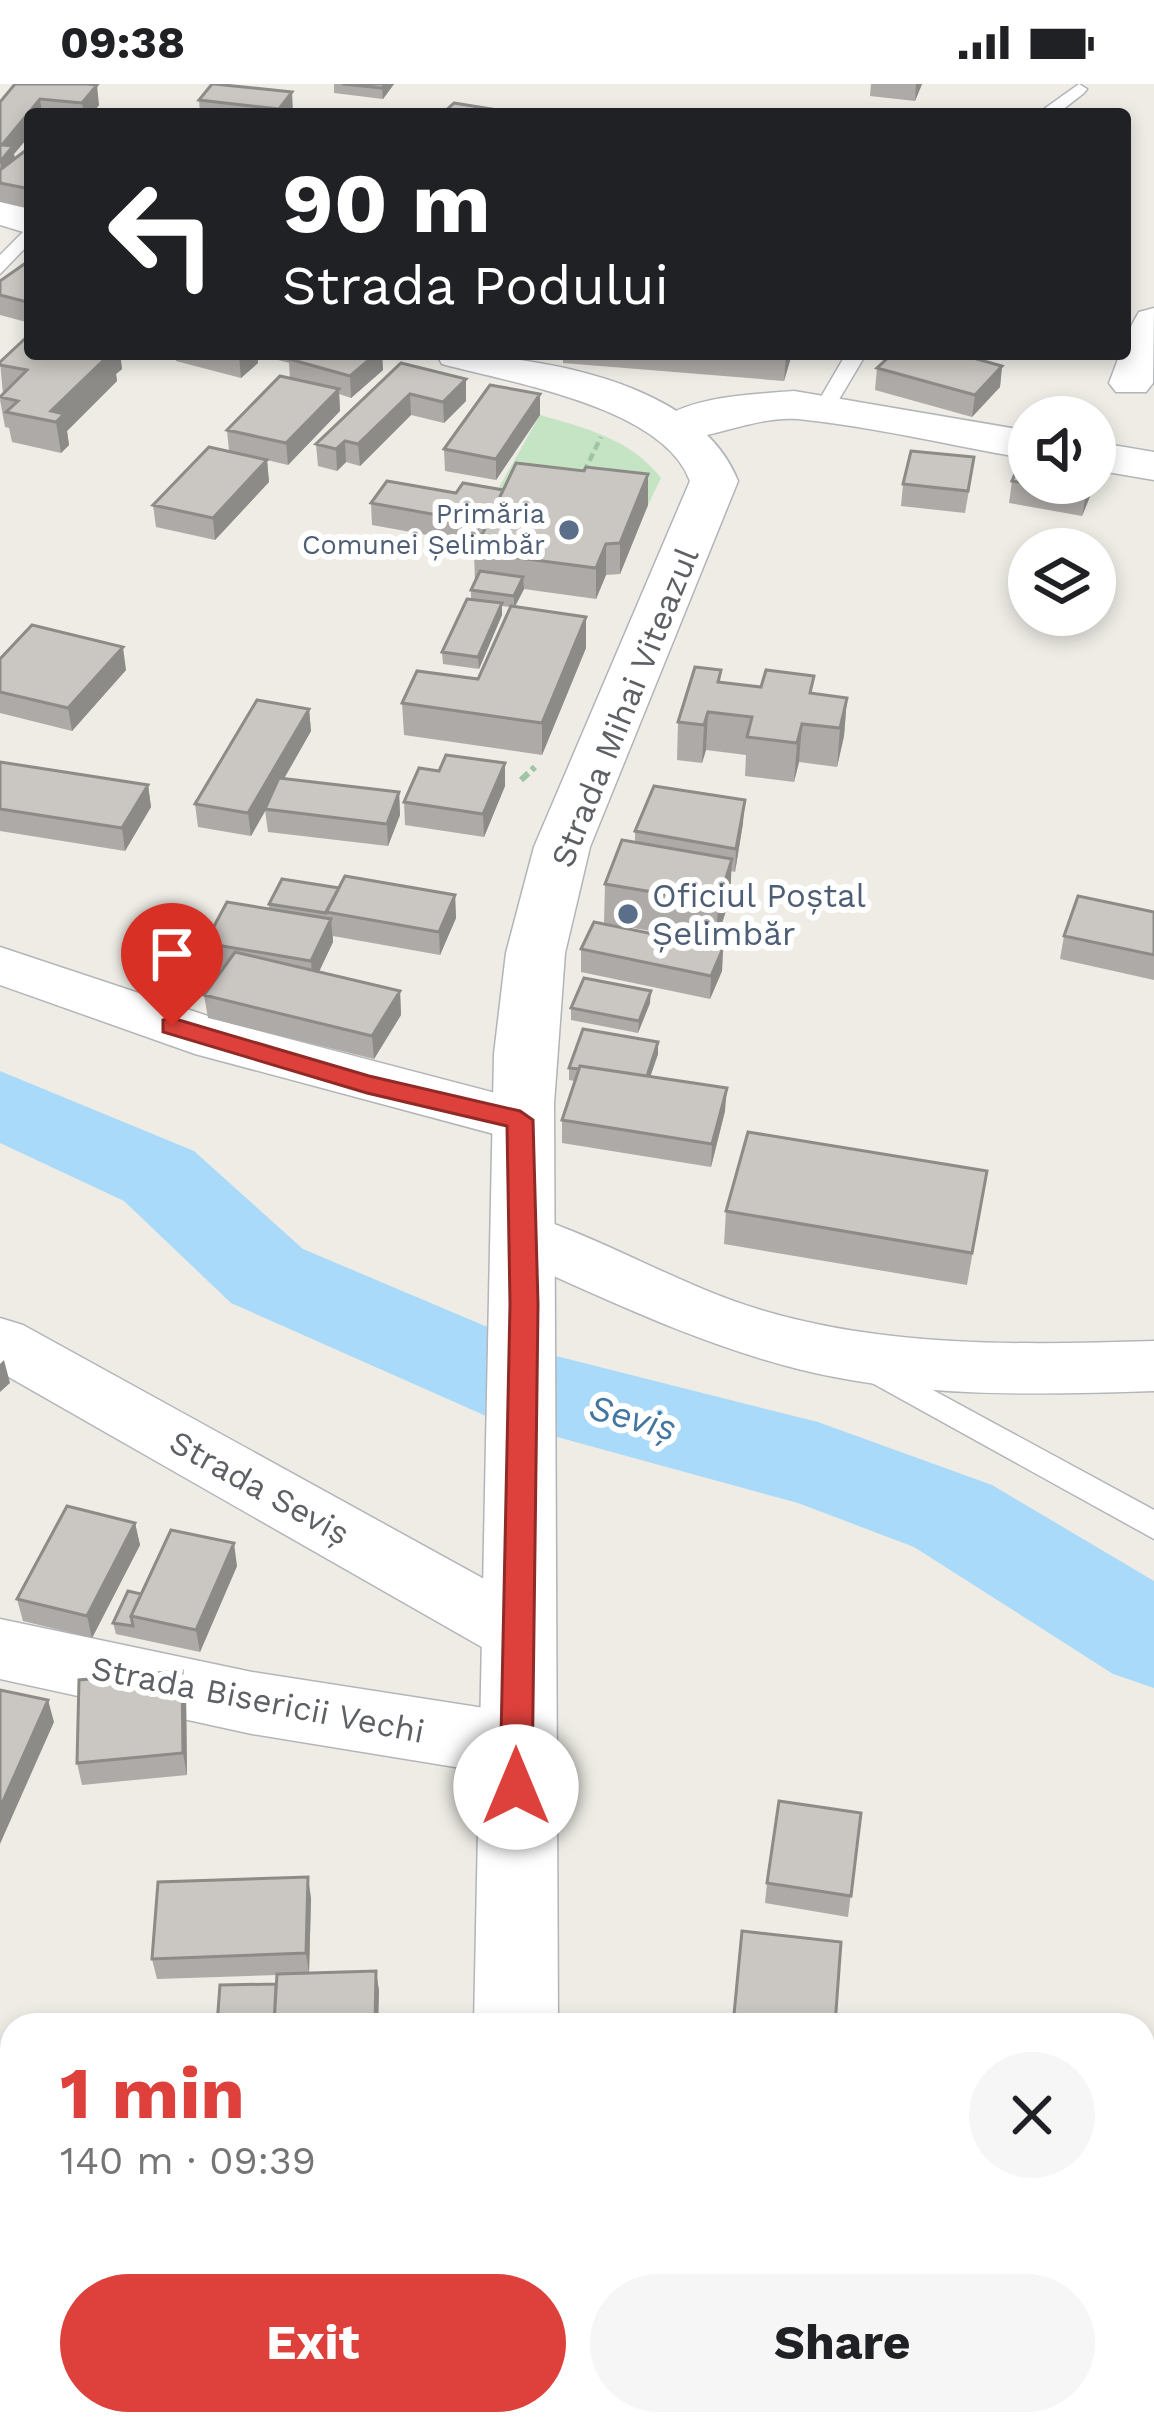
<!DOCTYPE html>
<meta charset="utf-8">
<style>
:root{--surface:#fff;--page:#f6f6f6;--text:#202124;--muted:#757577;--accent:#de413b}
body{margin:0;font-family:"Work Sans",sans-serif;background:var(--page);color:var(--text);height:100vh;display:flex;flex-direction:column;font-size:45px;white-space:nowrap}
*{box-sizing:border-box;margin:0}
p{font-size:39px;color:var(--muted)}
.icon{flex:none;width:66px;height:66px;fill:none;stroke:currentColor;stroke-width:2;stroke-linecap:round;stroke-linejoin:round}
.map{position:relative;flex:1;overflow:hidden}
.side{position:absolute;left:0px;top:1929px;width:1155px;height:423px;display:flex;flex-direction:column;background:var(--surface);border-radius:36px 36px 0 0;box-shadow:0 6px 18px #0003}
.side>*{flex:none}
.top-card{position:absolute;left:24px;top:24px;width:1107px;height:252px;border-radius:12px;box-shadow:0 6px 18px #0003;background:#202124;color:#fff;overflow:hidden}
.controls{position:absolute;left:1008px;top:312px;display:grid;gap:24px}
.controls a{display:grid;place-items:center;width:108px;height:108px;border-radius:50%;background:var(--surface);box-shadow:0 6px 18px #0003;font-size:60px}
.pin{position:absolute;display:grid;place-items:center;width:102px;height:102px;color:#fff;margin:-123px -51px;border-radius:50% 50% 50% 0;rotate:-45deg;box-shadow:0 0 12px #0007}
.pin .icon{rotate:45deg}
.me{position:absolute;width:132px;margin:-66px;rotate:0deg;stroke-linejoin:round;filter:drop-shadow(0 0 9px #0008)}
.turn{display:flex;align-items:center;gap:42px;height:252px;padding:0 60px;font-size:54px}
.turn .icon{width:156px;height:156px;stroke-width:2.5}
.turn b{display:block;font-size:84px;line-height:102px}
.round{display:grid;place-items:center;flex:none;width:126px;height:126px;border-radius:63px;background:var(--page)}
.head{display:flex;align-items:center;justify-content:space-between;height:204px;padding:0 60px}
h1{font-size:72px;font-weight:700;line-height:90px;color:var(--accent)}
.cta{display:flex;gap:24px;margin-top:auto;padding:24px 60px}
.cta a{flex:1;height:138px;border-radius:72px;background:var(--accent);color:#fff;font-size:48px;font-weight:700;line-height:138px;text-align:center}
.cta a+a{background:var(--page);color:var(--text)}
.status{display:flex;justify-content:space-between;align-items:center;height:84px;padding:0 60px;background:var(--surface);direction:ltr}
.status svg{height:33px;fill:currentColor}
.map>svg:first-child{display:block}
.green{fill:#c5e4c3}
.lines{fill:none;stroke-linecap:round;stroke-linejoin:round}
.river{fill:#aadaf9;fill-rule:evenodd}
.service-casing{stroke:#b2b5b9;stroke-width:3}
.minor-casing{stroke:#b2b5b9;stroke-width:3}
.tertiary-casing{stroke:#b2b5b9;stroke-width:3}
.secondary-casing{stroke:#b1b4b9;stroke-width:3}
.path-far1{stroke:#9dc5a6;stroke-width:4.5;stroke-dasharray:8 4.5;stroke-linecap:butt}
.path{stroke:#9dc5a6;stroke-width:6;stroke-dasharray:10 4.5;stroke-linecap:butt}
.service{fill:#fff;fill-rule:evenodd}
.minor{fill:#fff;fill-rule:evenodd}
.tertiary{fill:#fff;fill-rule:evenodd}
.secondary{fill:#fff;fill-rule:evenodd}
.wall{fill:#aeaaa7}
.shaded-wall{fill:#8d8b88}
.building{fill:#cac6c2;stroke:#8d8b88;stroke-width:3}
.route{fill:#de413b;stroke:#902a26;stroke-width:3}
.service-dot{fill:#5c6f8a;stroke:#fff;stroke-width:4.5}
.labels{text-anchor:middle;stroke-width:12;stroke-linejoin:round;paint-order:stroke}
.far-service-label{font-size:27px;fill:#4e5e75;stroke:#fff;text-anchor:end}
.street-label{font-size:33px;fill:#5d6064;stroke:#fff}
.service-label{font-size:33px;fill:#4e5e75;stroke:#fff;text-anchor:start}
.water-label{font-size:36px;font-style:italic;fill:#4476a2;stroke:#fff}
</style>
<div class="status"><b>09:38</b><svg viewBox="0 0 49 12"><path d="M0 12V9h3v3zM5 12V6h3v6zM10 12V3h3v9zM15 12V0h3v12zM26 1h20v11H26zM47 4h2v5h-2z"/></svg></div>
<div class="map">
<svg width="1154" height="2351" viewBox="0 0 1154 2351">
<rect width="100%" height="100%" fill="#eeece5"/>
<path class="green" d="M 540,331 C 585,344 631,355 661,394 L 648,421 L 498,405 Z"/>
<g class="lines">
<path class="river" d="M 0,987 L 194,1067 L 303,1165 L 556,1272 L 818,1338 L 992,1401 L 1154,1497 L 1154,1604 L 1113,1590 L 914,1463 L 798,1419 L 495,1336 L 231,1219 L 124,1117 L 0,1059 Z"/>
<defs>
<path id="service" d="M 1079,0 L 1087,5 L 1084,9 L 1057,30 L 1037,30 Z
M 30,141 L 30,159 L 0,190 L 0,171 Z
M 846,270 L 866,270 L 831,329 L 817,329 L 814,325 Z
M 874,1274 L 1154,1426 L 1154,1455 L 863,1294 L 858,1286 L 863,1278 Z"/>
<path id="minor" d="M 1154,224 L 1153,299 L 1146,308 L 1116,308 L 1109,299 C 1118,277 1126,248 1139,228 Z
M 0,863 L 232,940 L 541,1021 L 550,1036 L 541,1051 L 520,1057 L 195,970 L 0,901 Z
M 522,1129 C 604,1154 678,1201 761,1226 C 888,1264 1023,1261 1154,1257 L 1154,1307 C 1036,1311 914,1314 798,1285 C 694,1259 598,1211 500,1168 L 491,1152 L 500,1136 Z
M 0,1234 L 23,1241 L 544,1528 L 555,1549 L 544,1570 L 519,1579 L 494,1570 L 0,1288 Z
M 0,1535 L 252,1588 L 516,1629 L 542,1639 L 553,1661 L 542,1683 L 516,1693 L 252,1650 L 0,1595 Z"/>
<path id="tertiary" d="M 794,307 L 1029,347 L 1029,375 C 953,362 875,343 798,335 C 752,331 696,363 661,354 L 654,344 C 676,312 758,310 794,307 Z
M 1095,358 L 1154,368 L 1154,396 L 1095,386 Z"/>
<path id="secondary" d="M 0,115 L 30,123 L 30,150 L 0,141 Z
M 436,270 C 531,270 699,296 738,397 L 590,763 L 565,869 L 554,1020 L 558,1941 L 474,1941 L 494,970 L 506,869 L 534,763 L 690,397 C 663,323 512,299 442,280 Z
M 468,2340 L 562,2340 L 562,2351 L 468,2351 Z"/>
</defs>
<use href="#service" class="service-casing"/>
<use href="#minor" class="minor-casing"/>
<use href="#tertiary" class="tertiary-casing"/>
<use href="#secondary" class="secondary-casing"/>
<path class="path-far1" d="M 584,388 L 601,353"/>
<path class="path" d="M 521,696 L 535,683"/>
<use href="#service" class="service"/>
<use href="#minor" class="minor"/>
<use href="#tertiary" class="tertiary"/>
<use href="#secondary" class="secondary"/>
</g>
<path class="wall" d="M 15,0 L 99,21 L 92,30 L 30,30 L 30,51 L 14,70 L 15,74 L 30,63 L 30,125 L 0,118 L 0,18 Z
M 334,0 L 394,0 L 383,15 L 334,9 Z
M 871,0 L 922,0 L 915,17 L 870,12 Z
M 292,8 L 292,30 L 200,30 L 199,16 Z
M 30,176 L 30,239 L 0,231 L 0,197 Z
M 30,270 L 120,270 L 122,285 L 116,290 L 117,297 L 67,347 L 69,361 L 61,369 L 12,358 L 9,344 L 5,343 L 0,316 L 3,310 L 0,278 Z
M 175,270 L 382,270 L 383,286 L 351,314 L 339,310 L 340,327 L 288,381 L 267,376 L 269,398 L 215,456 L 156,443 L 153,421 L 229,367 L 227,346 L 290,295 L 289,279 L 257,270 L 258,279 L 241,294 L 176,277 Z
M 563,270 L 792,270 L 784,297 L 563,279 Z
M 401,279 L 466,317 L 444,339 L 411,331 L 360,382 L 346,378 L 337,387 L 318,382 L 316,360 Z
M 1002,282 L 1000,303 L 972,333 L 875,306 L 877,284 Z
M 540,310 L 540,331 L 496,396 L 445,387 L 444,365 Z
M 1098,379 L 1095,400 L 1082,432 L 1009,419 L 1012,397 Z
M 584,387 L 648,390 L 648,421 L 620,490 L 606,491 L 596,515 L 524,505 L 515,523 L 586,533 L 586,564 L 542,671 L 404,651 L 402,619 L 478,595 L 511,523 L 502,522 L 502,531 L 479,585 L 443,580 L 442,568 L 471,515 L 471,506 L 475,498 L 474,468 L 477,460 L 372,441 L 371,419 L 503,406 Z
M 971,395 L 965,429 L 901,422 L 903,400 Z
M 0,575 L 126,586 L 72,647 L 0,629 Z
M 721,586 L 720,598 L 847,614 L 844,652 L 837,683 L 799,678 L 794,698 L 745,692 L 746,671 L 706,666 L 702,679 L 677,676 L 678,638 Z
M 309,625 L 311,647 L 284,695 L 399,708 L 400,731 L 388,762 L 268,748 L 265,726 L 251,752 L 198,743 L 195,720 Z
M 0,678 L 148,701 L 151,723 L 125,767 L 0,747 Z
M 505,702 L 484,753 L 405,741 L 404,718 Z
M 743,739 L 735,788 L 731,787 L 730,814 L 716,858 L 604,839 L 605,800 L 635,758 L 635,747 Z
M 339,804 L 455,811 L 456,834 L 440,871 L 333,852 L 333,858 L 319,888 L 400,907 L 401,931 L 374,975 L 208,934 L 204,911 L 223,884 L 208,882 L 205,859 L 269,825 L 269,820 Z
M 1154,828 L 1154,896 L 1060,875 L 1064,852 Z
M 723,864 L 722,887 L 710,915 L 581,888 L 581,865 Z
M 650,919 L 638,949 L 571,936 L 571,924 Z
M 658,958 L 658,970 L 650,993 L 725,1027 L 711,1083 L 562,1059 L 562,1036 L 575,997 L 569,996 L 569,984 Z
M 987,1087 L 967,1201 L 724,1160 L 726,1127 Z
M 135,1439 L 140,1461 L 92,1554 L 23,1537 L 17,1515 Z
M 237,1482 L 200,1568 L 116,1550 L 113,1539 L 141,1510 Z
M 182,1587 L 186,1609 L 187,1691 L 82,1701 L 77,1679 Z
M 861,1729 L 848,1833 L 765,1819 L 767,1799 Z
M 311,1814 L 309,1889 L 376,1887 L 379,1907 L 378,1941 L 217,1941 L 276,1900 L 277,1891 L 157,1895 L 152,1875 Z"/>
<path class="shaded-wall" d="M 386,0 L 394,0 L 383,15 L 382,4 Z
M 916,0 L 922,0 L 915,17 Z
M 97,1 L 99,21 L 92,30 L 84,30 L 82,19 Z
M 292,8 L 293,28 L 280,30 L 279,25 Z
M 40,15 L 42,30 L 30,30 L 30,51 L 14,70 L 16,82 L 0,99 L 2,61 Z
M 107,270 L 120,270 L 122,285 L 116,290 L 117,297 L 67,347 L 69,361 L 61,369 L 56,338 L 51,327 Z
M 242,270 L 257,270 L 258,279 L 241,294 L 239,272 Z
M 376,270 L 382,270 L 383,286 L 351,314 L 350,292 Z
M 786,270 L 792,270 L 784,297 Z
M 1002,282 L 1000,303 L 972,333 L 975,311 Z
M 466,295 L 466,317 L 444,339 L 443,318 Z
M 339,305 L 340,327 L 288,381 L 286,359 Z
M 410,310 L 411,331 L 360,382 L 358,360 Z
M 540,310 L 540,331 L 496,396 L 496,375 Z
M 345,357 L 346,378 L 337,387 L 336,365 Z
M 267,376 L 269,398 L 215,456 L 213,434 Z
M 1098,379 L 1095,400 L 1082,432 L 1086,410 L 1090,399 L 1095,399 L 1095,387 Z
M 648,390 L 648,421 L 620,490 L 620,459 Z
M 606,460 L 606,491 L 596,515 L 596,484 Z
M 523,493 L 524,505 L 514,524 L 514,512 Z
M 502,519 L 502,531 L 479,585 L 478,573 Z
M 586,533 L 586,564 L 542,671 L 542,639 Z
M 123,563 L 126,586 L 72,647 L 68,624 Z
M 847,614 L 844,652 L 837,683 L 840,644 Z
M 309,625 L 311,647 L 251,752 L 248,729 Z
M 708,628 L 706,666 L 702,679 L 704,641 Z
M 802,640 L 799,678 L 794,698 L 797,659 Z
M 505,679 L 505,702 L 484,753 L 483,730 Z
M 148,701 L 151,723 L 125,767 L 122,744 Z
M 399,708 L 400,731 L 388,762 L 387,740 Z
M 745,716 L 743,739 L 735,788 L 736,765 Z
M 732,775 L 730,814 L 716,858 L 718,819 Z
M 455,811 L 456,834 L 440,871 L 439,848 Z
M 331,835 L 333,858 L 313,900 L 311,877 Z
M 723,864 L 722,887 L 710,915 L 711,892 Z
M 400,907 L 401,931 L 374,975 L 372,952 Z
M 651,907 L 650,919 L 638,949 L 639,937 Z
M 658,958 L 658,970 L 645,1008 L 646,996 Z
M 727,1004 L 725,1027 L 711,1083 L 712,1060 Z
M 4,1276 L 10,1299 L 0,1308 L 0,1280 Z
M 135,1439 L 140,1461 L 92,1554 L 87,1532 Z
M 234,1459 L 237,1482 L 200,1568 L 196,1546 Z
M 182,1587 L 186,1609 L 187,1691 L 183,1669 Z
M 48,1616 L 54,1638 L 0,1760 L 0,1724 Z
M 308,1793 L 311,1814 L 309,1890 L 306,1869 Z
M 376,1887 L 379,1907 L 378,1941 L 375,1941 Z"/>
<path class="building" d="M 15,0 L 87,0 L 97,1 L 82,19 L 40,15 L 2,61 L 13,62 L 0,78 L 0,18 Z
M 212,0 L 214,0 L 292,8 L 279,25 L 199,16 Z
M 342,0 L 386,0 L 382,4 Z
M 454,19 L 522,30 L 442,30 Z
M 30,63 L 30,105 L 0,99 L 0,86 Z
M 30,176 L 30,217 L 27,218 L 0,211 L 0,197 Z
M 30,250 L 30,270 L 110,270 L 51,327 L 64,330 L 56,338 L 6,328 L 18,317 L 0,313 L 27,286 L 0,281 L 0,278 Z
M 295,270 L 376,270 L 350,292 L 289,275 Z
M 892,270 L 959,270 L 1002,282 L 975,311 L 877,284 Z
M 401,279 L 466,295 L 443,318 L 410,310 L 358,360 L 345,357 L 336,365 L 316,360 Z
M 280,292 L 339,305 L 286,359 L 227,346 Z
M 490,301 L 540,310 L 496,375 L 444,365 Z
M 209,363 L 267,376 L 213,434 L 153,421 Z
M 1025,366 L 1029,367 L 1029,399 L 1090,399 L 1086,410 L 1012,397 Z
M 911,367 L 974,373 L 968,407 L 903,400 Z
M 516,379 L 584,387 L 586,383 L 648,390 L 620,459 L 606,460 L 596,484 L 474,468 Z
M 387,397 L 456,409 L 463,399 L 503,406 L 487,440 L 371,419 Z
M 480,487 L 523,493 L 514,512 L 471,506 Z
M 467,515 L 502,519 L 478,573 L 442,568 Z
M 511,522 L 586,533 L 542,639 L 402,619 L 417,587 L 478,595 Z
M 32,541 L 123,563 L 68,624 L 0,608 L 0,575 Z
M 695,583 L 721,586 L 718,598 L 761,603 L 766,586 L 814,592 L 810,609 L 847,614 L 840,644 L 802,640 L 797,659 L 747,653 L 752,633 L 708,628 L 704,641 L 678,638 Z
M 257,616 L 309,625 L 248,729 L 195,720 Z
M 446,671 L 505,679 L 483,730 L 404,718 L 419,684 L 439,687 Z
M 0,678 L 148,701 L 122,744 L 0,725 Z
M 279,694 L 399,708 L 387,740 L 265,725 Z
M 654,702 L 745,716 L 736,765 L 635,747 Z
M 622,756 L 732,775 L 718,819 L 605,800 Z
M 345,792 L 455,811 L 439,848 L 326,828 Z
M 282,795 L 339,804 L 326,829 L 269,820 Z
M 1078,812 L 1154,828 L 1154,871 L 1064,852 Z
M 227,818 L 331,835 L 311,877 L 205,859 Z
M 594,838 L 723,864 L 711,892 L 581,865 Z
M 235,868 L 400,907 L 372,952 L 204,911 Z
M 584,894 L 651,907 L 639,937 L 571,924 Z
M 583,945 L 658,958 L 647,992 L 580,982 L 579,985 L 569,984 Z
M 580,982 L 727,1004 L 712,1060 L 562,1036 Z
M 748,1048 L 987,1087 L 972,1169 L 726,1127 Z
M 67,1422 L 135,1439 L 87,1532 L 17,1515 Z
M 171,1446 L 234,1459 L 196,1546 L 131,1532 Z
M 128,1507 L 141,1510 L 131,1532 L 133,1542 L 113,1539 Z
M 182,1587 L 183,1669 L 77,1679 L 79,1596 Z
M 0,1606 L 48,1616 L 0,1724 Z
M 779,1717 L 861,1729 L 851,1812 L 767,1799 Z
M 308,1793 L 306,1869 L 152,1875 L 158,1798 Z
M 742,1847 L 841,1858 L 835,1941 L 733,1941 Z
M 376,1887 L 375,1941 L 274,1941 L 277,1890 Z
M 276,1900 L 274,1941 L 217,1941 L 220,1901 Z
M 836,1934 L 894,1941 L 835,1941 Z"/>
<path class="route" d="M 172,934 L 369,992 L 520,1027 L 533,1036 L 538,1220 L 532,1703 L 527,1713 L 505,1713 L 500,1703 L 510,1220 L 507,1042 L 367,1009 L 163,948 L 163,936 Z"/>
<g class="service-dot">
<circle cx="569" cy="446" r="12"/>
<circle cx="628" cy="830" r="12"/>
</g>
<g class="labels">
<g class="far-service-label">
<text x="545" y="439">Primăria<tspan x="545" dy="31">Comunei Șelimbăr</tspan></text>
</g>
<g class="street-label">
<text transform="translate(624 623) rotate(-68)" y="12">Strada Mihai Viteazul</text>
<text transform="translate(260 1403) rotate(29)" y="12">Strada Seviș</text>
<text transform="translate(258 1615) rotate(11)" y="12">Strada Bisericii Vechi</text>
</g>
<g class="service-label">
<text x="652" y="823">Oficiul Poștal<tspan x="652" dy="38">Șelimbăr</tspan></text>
</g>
<g class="water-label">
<text transform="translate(633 1333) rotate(15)" y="13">Seviș</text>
</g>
</g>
</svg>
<div class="controls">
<a><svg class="icon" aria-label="sound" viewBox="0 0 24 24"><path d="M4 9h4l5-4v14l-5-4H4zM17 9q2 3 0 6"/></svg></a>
<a><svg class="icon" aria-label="layers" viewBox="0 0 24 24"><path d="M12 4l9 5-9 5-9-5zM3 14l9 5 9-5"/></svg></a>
</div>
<div class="pin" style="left:172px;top:942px;background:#d93025"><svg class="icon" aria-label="arrive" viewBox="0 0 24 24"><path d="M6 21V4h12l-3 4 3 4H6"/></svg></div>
<svg class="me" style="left:516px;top:1703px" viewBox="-20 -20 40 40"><circle r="19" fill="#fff"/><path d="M0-13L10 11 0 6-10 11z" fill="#de413b"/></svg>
<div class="top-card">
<div class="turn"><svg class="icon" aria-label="left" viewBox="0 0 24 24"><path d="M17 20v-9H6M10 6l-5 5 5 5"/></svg><div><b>90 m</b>Strada Podului</div></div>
</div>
<section class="side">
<div class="head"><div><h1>1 min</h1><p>140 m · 09:39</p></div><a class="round"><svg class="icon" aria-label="close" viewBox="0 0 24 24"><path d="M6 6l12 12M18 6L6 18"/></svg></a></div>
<div class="cta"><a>Exit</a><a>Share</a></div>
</section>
</div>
